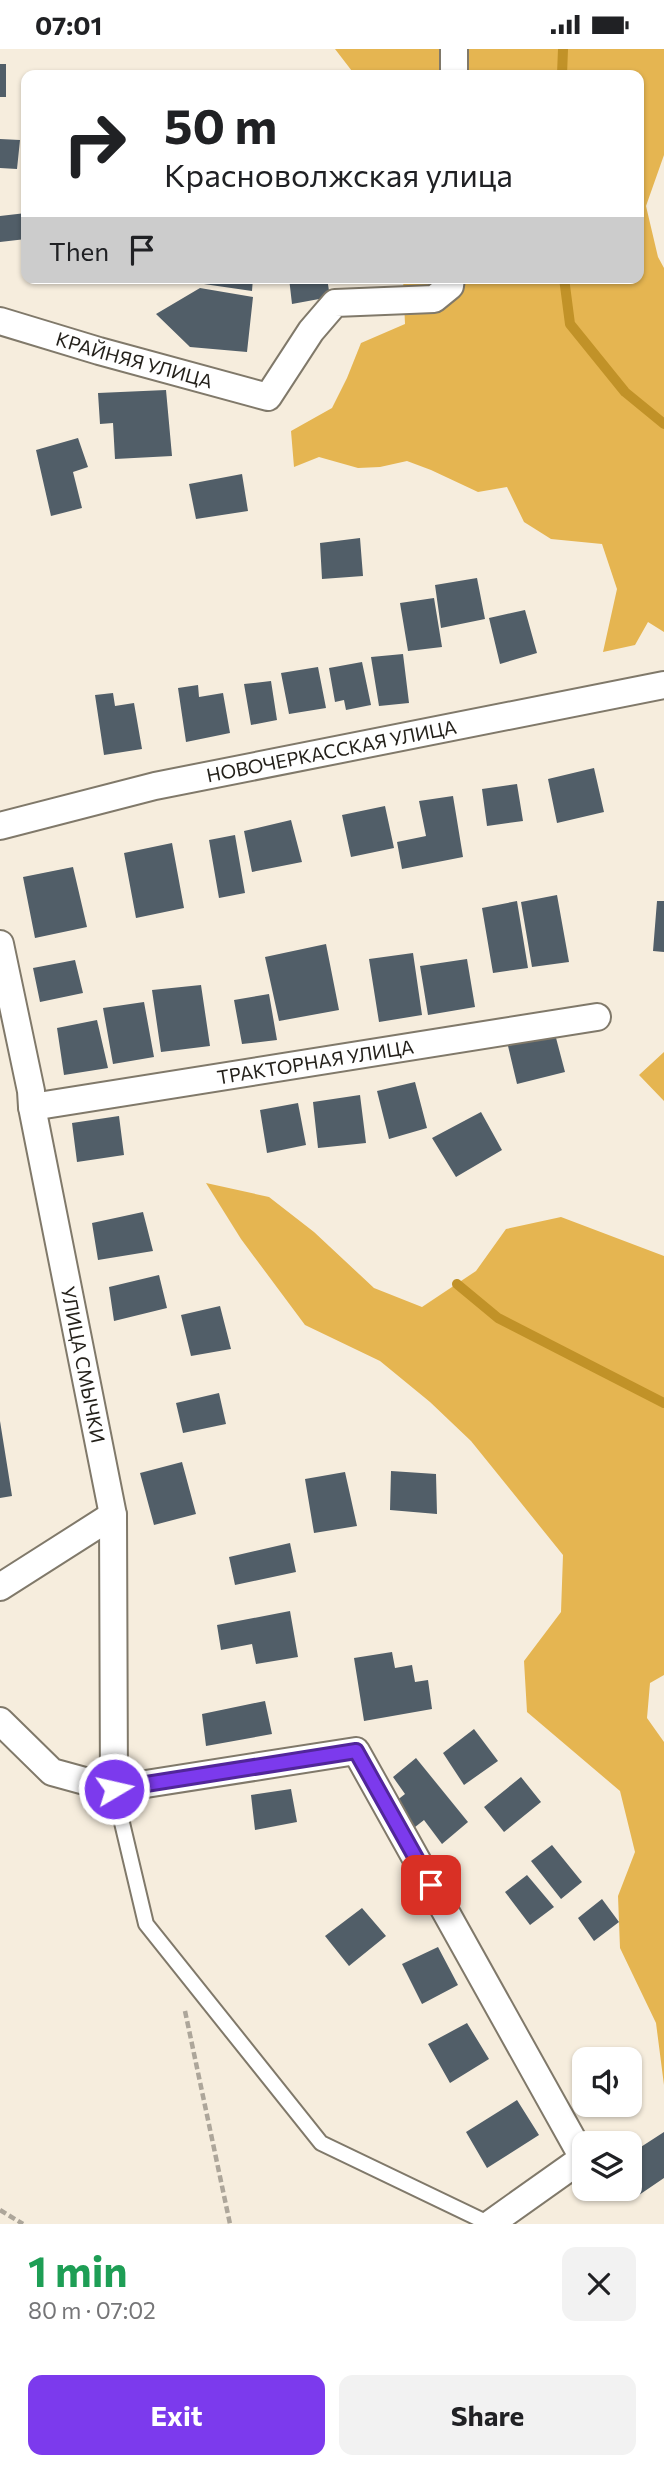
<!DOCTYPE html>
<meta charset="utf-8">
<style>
:root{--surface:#fff;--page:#f2f2f2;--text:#202124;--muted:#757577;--accent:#7c3aed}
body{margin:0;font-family:Commissioner,sans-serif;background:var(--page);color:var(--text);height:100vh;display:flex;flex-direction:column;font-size:26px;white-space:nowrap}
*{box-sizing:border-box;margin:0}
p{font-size:23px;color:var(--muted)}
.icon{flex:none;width:38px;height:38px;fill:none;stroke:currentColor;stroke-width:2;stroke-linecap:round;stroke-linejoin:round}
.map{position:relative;height:2175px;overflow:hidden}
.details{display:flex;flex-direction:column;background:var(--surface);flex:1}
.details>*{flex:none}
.hud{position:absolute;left:21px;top:21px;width:623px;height:214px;border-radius:14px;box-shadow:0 2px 5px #0004;background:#fff;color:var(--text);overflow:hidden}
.tools{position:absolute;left:572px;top:1998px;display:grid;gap:14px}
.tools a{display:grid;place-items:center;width:70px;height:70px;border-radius:14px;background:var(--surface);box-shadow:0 2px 5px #0004;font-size:35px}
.pin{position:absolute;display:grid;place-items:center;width:60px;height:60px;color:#fff;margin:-30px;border-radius:14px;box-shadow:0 4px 10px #0006}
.me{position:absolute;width:77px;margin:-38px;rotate:81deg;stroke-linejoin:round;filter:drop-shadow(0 0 5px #0008)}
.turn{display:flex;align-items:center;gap:24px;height:147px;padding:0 28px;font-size:32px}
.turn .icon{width:91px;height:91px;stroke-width:2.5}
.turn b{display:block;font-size:49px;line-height:60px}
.then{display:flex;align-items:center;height:66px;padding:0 28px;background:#0003;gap:14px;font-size:26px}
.round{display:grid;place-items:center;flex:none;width:74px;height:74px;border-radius:14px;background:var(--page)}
.overview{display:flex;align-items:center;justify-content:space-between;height:119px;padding:0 28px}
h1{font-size:42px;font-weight:700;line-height:52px;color:#1e9e55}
.button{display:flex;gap:14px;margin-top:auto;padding:14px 28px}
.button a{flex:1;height:80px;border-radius:14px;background:var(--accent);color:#fff;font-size:28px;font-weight:700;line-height:80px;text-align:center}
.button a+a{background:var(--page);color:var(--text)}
.status{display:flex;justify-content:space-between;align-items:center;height:49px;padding:0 35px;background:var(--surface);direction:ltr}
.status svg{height:19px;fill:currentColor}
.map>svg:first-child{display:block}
.forest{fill:#e5b551}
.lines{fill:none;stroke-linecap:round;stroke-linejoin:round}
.stream{stroke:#c19228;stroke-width:10}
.building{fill:#515e68}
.service-casing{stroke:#80796a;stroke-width:18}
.minor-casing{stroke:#80796a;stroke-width:30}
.path{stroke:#ada69a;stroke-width:4.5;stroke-dasharray:7 3.5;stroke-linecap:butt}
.service{stroke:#fff;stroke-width:14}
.minor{stroke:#fff;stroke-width:26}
.route-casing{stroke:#51269a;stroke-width:18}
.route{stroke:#7c3aed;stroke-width:12}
.labels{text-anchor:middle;stroke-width:7;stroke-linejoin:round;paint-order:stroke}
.street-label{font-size:19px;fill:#24211b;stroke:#f6eddd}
</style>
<div class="status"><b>07:01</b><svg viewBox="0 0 49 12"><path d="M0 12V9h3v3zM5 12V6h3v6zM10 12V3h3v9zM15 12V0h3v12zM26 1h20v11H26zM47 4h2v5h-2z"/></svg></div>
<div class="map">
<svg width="664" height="2175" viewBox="0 0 664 2175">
<rect width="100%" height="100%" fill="#f6eddd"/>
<path class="forest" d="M 335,0 L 664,0 L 664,106 L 646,157 L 658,208 L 664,219 L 664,583 L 648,573 L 635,596 L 603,603 L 617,540 L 602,495 L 551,490 L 524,473 L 507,438 L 478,443 L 431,421 L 407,412 L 380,418 L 358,419 L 319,408 L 294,418 L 291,382 L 332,359 L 347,329 L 361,294 L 405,275 L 403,229 L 639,229 L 639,26 L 355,26 Z
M 664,1003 L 664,1052 L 639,1026 Z
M 206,1134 L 269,1148 L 314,1183 L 374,1239 L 422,1258 L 476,1222 L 506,1180 L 561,1168 L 664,1207 L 664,1626 L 650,1634 L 647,1669 L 664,1693 L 664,2036 L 656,1974 L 620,1899 L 618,1847 L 635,1803 L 620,1742 L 527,1663 L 524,1612 L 561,1563 L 563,1506 L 471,1392 L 430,1353 L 380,1312 L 305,1276 L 241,1190 Z"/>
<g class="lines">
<path class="stream" d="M 562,26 L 563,0
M 564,229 L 570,275 L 625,343 L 664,375
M 457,1235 L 498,1269 L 664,1354"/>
</g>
<path class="building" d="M 0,15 L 6,15 L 6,48 L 0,48 Z
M 0,90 L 20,91 L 17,120 L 0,119 Z
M 26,164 L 26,190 L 0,193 L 0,167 Z
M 191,229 L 253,229 L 252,242 L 190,233 Z
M 289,229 L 327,229 L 330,248 L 292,255 Z
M 200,239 L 253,248 L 247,303 L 190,298 L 156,265 Z
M 166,341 L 172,407 L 115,410 L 113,374 L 100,375 L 98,344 Z
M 78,389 L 88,418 L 73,423 L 82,459 L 51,467 L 36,401 Z
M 242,425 L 248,462 L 196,470 L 189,435 Z
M 360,489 L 363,527 L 322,530 L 320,494 Z
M 477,529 L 485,570 L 441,579 L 435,536 Z
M 434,549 L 442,598 L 408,602 L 400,554 Z
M 525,561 L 537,604 L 500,615 L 489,569 Z
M 403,605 L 409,654 L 379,657 L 371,608 Z
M 362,613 L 371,656 L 346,661 L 344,651 L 335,653 L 329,619 Z
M 318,618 L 326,659 L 289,665 L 281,624 Z
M 271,632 L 277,671 L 251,676 L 244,635 Z
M 198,636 L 199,648 L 223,644 L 230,684 L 186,693 L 178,639 Z
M 113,644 L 115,657 L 134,654 L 142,700 L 104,706 L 95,646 Z
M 594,719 L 604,763 L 557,774 L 548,730 Z
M 517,735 L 523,772 L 487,777 L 482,740 Z
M 453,747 L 463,808 L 402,820 L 397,793 L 426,787 L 419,752 Z
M 385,757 L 394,799 L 351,808 L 342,766 Z
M 291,771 L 302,813 L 252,823 L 244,782 Z
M 235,786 L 245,844 L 219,849 L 209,791 Z
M 172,794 L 184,859 L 136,869 L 124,804 Z
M 73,818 L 87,878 L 35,889 L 23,828 Z
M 557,846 L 569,913 L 532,918 L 521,853 Z
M 517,852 L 528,919 L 493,924 L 482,859 Z
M 657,852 L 664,852 L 664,903 L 653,902 Z
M 326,895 L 339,961 L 279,972 L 265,908 Z
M 413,904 L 422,966 L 379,973 L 369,910 Z
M 467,910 L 475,958 L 428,966 L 420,917 Z
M 75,911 L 83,944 L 40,953 L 33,919 Z
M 201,936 L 210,997 L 161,1003 L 152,941 Z
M 269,945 L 277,991 L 242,995 L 234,951 Z
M 144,953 L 154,1008 L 113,1015 L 103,959 Z
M 97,971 L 108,1019 L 64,1026 L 57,979 Z
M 555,985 L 565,1023 L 517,1035 L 508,997 Z
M 415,1033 L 427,1079 L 389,1090 L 377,1042 Z
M 360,1046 L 366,1094 L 318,1099 L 313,1053 Z
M 298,1054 L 306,1096 L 267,1104 L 260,1061 Z
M 481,1063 L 502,1101 L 456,1128 L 432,1089 Z
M 119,1067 L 124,1106 L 77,1113 L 72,1074 Z
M 143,1163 L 153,1202 L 98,1211 L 92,1174 Z
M 159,1226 L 167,1259 L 114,1272 L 109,1238 Z
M 220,1257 L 231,1300 L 191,1307 L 181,1266 Z
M 219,1344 L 226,1375 L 183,1384 L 176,1354 Z
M 0,1372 L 12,1447 L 0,1449 Z
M 182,1413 L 196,1465 L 154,1476 L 140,1424 Z
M 391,1422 L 436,1425 L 437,1465 L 390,1461 Z
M 345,1423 L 357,1477 L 314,1484 L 305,1430 Z
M 290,1494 L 296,1523 L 235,1536 L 229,1508 Z
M 290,1562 L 298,1608 L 256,1615 L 252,1595 L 221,1601 L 217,1576 Z
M 392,1603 L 395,1619 L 412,1616 L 415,1633 L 428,1631 L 432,1660 L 364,1672 L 354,1609 Z
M 265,1652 L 272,1685 L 206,1697 L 202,1665 Z
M 474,1680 L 498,1712 L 464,1736 L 443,1704 Z
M 416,1709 L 468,1773 L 442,1795 L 424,1771 L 410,1782 L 391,1756 L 405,1745 L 393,1728 Z
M 521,1728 L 541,1753 L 504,1783 L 484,1758 Z
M 291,1740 L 297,1773 L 255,1781 L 251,1746 Z
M 552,1796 L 582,1833 L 561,1850 L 531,1812 Z
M 527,1826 L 554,1858 L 530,1876 L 505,1843 Z
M 602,1850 L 619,1873 L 594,1892 L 578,1869 Z
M 362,1859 L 386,1887 L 349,1917 L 325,1887 Z
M 438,1898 L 458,1936 L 422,1955 L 402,1915 Z
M 467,1974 L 489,2010 L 450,2034 L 428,1995 Z
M 517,2051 L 539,2086 L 487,2119 L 466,2083 Z
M 664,2083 L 664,2129 L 639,2146 L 630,2130 L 630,2105 Z"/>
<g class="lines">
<defs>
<path id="service" d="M 114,1740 L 146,1875 L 321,2094 L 490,2175"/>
<g id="minor">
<path d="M 454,26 L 454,0"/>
<path id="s1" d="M 0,272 L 99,302 L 268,348 L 311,282 L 335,254 L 434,250 L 450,237 L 451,229"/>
<path id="s2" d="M 0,777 L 155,737 L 664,636"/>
<path id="s3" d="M 0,895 L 31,1042 L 32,1058 L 113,1466 L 114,1740"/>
<path id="s4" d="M 32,1058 L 597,968"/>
<path d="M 0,1538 L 113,1466"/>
<path d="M 0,1672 L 52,1723 L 114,1740 L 356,1702 L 583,2109 L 490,2175"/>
</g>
</defs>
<use href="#service" class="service-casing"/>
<use href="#minor" class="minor-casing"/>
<path class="path" d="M 185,1962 L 230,2175
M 0,2161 L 23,2175"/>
<use href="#service" class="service"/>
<use href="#minor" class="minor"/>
</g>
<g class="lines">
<defs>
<path id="route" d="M 114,1740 L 356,1702 L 431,1836"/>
</defs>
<use href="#route" class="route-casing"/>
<use href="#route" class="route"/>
</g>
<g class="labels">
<g class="street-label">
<text dy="7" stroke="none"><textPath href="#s1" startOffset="140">КРАЙНЯЯ УЛИЦА</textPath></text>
<text dy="7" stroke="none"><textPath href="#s2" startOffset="340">НОВОЧЕРКАССКАЯ УЛИЦА</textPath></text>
<text dy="7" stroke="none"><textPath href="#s4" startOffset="287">ТРАКТОРНАЯ УЛИЦА</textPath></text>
<text dy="7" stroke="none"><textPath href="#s3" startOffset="429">УЛИЦА СМЫЧКИ</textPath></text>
</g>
</g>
</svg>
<div class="tools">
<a><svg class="icon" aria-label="sound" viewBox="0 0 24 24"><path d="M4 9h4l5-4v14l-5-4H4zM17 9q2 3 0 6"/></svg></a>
<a><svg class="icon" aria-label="layers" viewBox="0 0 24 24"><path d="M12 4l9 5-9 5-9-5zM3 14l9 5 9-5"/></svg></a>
</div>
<div class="pin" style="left:431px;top:1836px;background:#d93025"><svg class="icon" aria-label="arrive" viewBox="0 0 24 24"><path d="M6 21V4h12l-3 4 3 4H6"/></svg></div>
<svg class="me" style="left:114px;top:1740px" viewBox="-20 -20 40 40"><circle r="17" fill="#7c3aed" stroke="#fff" stroke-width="3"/><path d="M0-11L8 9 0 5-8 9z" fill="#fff"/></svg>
<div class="hud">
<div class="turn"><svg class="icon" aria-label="right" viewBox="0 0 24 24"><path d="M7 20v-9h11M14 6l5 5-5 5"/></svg><div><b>50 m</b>Красноволжская улица</div></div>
<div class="then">Then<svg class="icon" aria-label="arrive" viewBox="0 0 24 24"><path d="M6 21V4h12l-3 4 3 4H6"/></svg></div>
</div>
</div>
<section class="details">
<div class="overview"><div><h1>1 min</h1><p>80 m · 07:02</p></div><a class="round"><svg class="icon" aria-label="close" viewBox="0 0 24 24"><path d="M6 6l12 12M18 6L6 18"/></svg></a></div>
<div class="button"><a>Exit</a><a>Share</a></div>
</section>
